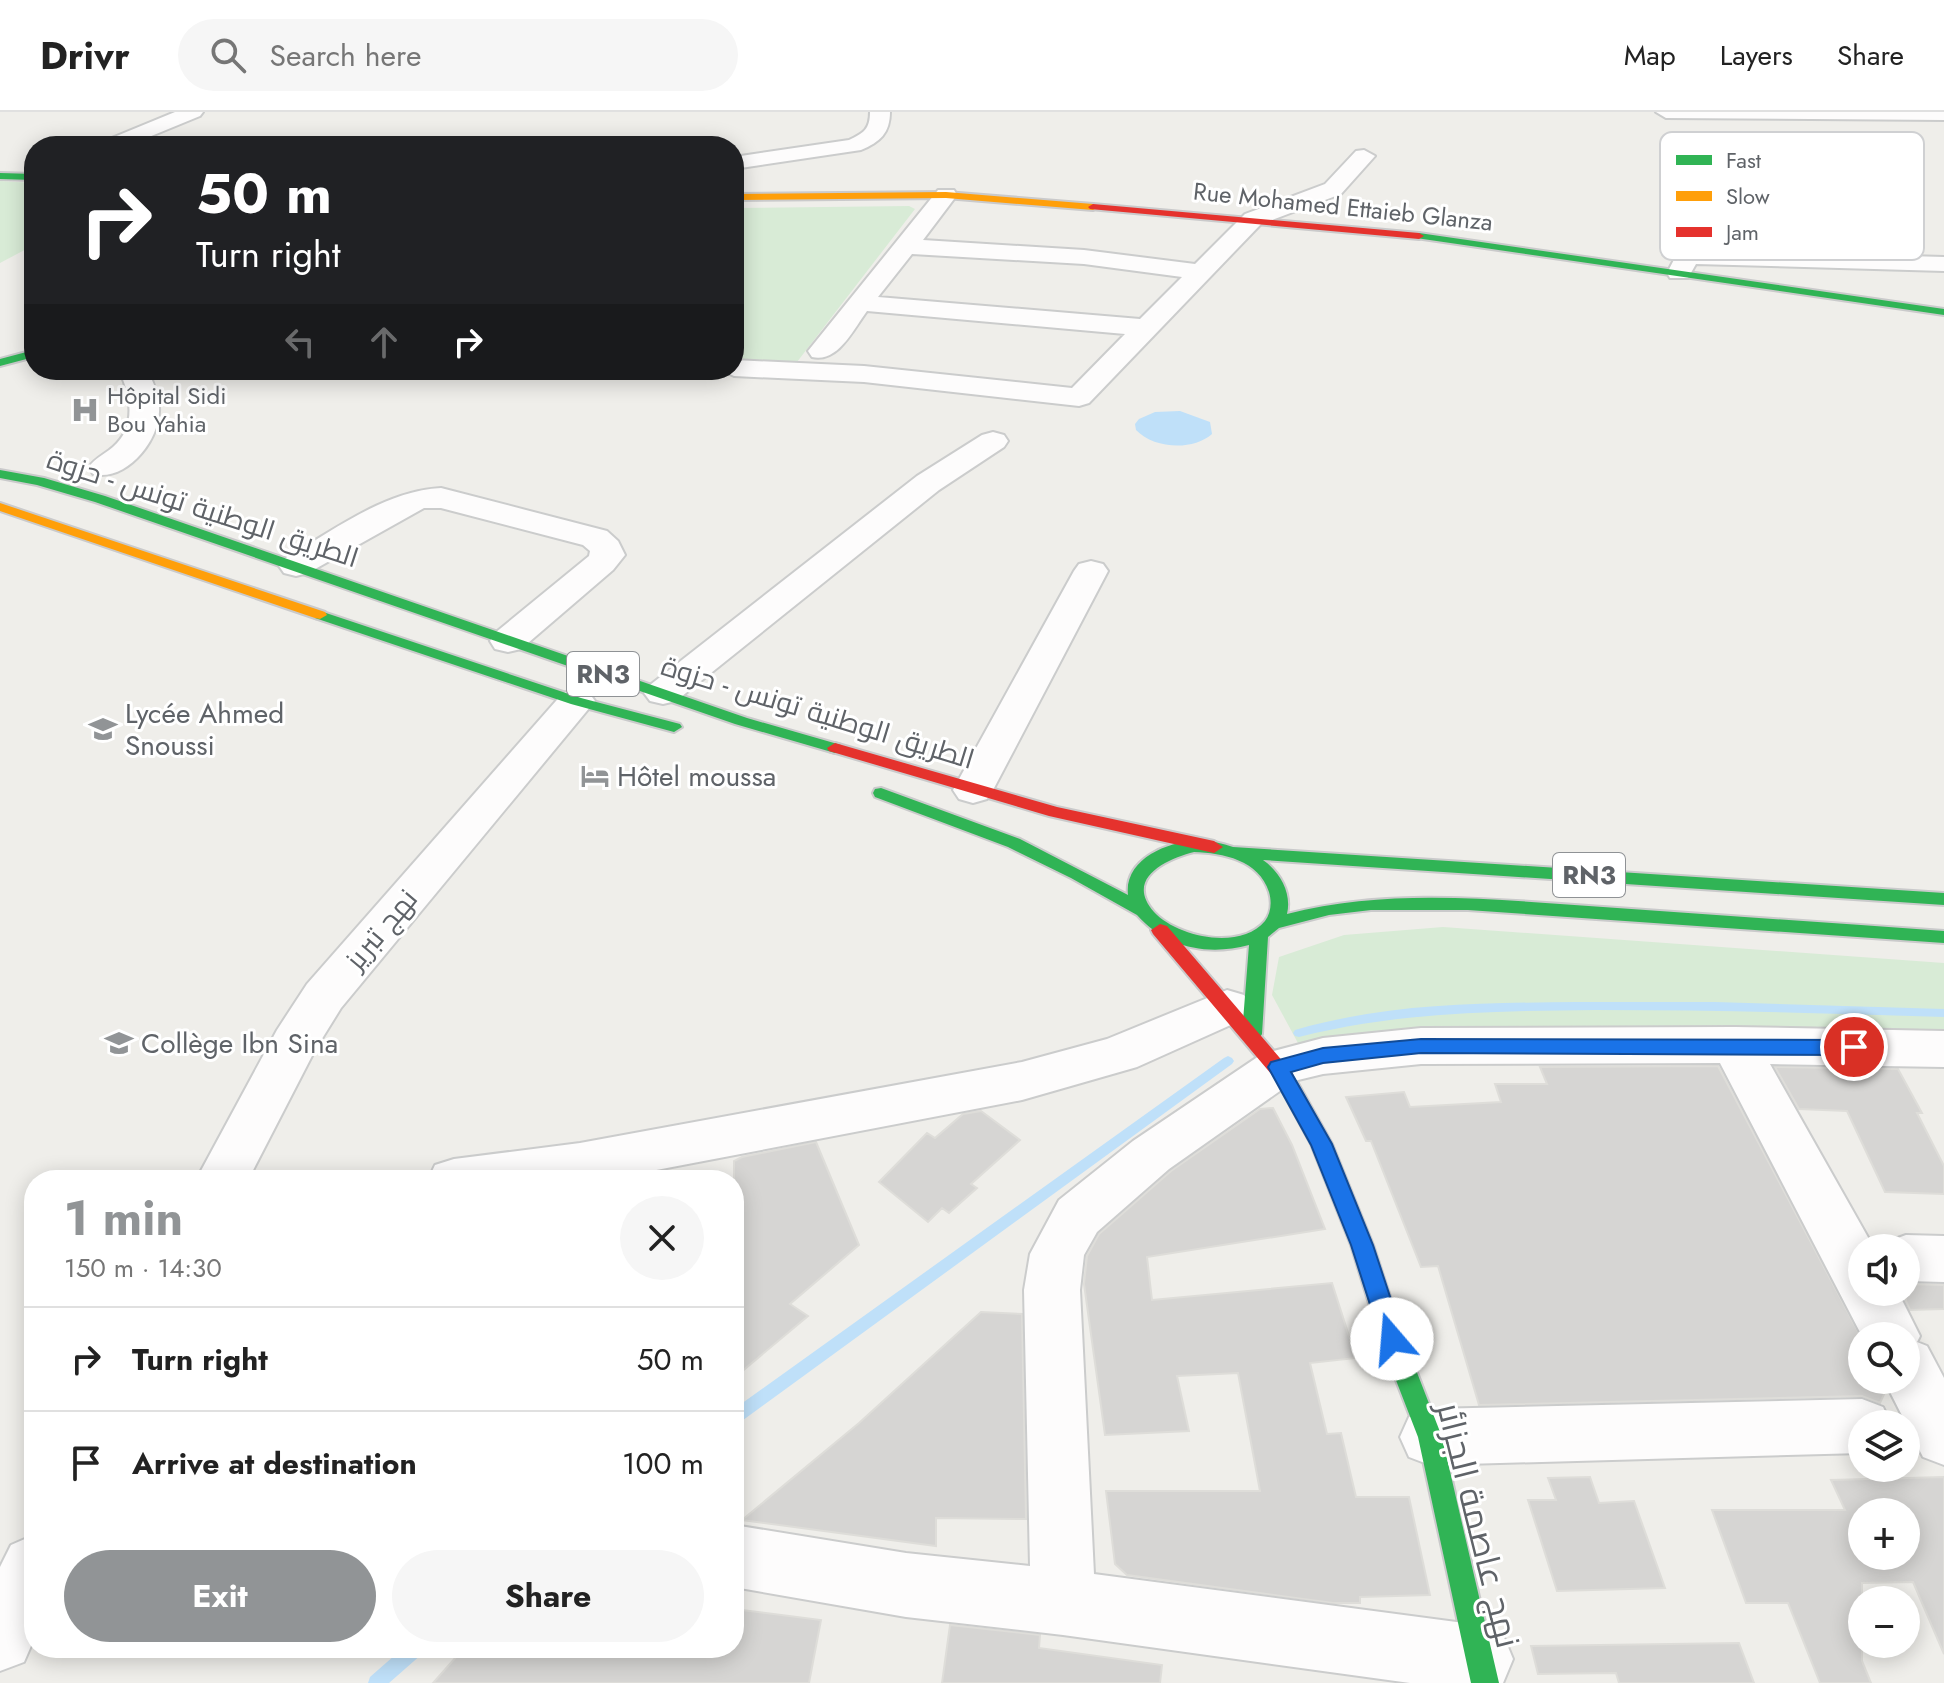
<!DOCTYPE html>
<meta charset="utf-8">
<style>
:root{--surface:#fff;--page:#f6f6f6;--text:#222;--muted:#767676;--line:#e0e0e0;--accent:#919496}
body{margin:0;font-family:Jost,Cairo,sans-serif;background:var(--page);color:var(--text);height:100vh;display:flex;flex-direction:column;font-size:30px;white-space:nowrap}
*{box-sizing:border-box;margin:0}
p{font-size:26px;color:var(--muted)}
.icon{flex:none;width:44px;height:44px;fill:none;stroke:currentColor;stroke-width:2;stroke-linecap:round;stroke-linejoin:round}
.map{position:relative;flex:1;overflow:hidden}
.drawer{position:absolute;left:24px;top:1058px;width:720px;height:488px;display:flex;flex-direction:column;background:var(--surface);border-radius:32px;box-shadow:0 4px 20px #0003}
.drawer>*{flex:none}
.guide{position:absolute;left:24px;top:24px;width:720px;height:244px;border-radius:32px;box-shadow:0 4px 20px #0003;background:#202124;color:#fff;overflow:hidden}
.controls{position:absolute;left:1848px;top:1122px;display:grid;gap:16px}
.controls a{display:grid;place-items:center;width:72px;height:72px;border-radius:50%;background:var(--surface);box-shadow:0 4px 20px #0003;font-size:40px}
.pin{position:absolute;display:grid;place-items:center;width:68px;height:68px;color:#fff;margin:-34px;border:4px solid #fff;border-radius:50%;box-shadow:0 2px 8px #0007}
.me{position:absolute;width:88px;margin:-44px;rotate:342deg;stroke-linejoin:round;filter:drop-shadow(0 0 6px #0008)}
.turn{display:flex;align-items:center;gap:28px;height:168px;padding:0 40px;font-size:36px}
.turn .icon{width:104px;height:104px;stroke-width:2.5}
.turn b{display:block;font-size:56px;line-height:68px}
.lanes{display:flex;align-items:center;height:76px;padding:0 40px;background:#0003;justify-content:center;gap:40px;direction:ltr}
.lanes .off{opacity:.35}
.round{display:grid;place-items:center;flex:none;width:84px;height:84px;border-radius:42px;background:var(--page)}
.headline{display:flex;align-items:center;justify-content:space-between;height:136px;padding:0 40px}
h1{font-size:48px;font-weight:700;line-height:60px;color:var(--accent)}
.action{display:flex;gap:16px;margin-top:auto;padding:16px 40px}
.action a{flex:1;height:92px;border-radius:48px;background:var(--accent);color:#fff;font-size:32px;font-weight:700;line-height:92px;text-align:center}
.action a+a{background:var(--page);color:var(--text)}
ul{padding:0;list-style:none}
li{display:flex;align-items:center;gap:24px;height:104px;padding:0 40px;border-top:2px solid var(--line)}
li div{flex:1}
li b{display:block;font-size:30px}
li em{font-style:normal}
header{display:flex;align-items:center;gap:48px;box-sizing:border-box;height:112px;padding:0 40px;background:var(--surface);border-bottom:2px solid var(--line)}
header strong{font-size:38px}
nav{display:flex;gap:44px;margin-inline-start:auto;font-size:28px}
.search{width:560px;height:72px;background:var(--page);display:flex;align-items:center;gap:20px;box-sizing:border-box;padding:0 28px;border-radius:44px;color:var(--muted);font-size:30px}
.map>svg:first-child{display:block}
.green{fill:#d8ebd6}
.water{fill:#bfe0f9}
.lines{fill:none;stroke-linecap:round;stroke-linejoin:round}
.stream{fill:#bfe0f9;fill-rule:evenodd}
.building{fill:#d6d5d3;stroke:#deddd9;stroke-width:2;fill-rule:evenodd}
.street-casing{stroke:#cbcccc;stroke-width:4}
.fast-casing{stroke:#cacacb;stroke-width:4}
.slow-casing{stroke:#cacacb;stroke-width:4}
.jam-casing{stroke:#cacacb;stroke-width:4}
.street{fill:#fdfcfc;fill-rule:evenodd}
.fast{fill:#30b455;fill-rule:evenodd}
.slow{fill:#ff9f0a;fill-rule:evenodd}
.jam{fill:#e5322d;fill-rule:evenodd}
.route{fill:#1a73e8;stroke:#114b97;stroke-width:2}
.labels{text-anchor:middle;stroke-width:6;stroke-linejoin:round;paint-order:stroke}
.far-street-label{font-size:24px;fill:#5f6368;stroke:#fff}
.far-poi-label{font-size:24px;fill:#5f6368;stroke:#fff;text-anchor:start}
.shield{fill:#fff;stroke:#8f9295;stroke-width:2}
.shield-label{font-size:26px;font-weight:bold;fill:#5f6368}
.street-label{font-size:28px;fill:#5f6368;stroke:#fff}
.poi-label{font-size:28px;fill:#5f6368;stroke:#fff;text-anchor:start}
.near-street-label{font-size:34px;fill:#5f6368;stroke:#fff}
.key{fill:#fff;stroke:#cfd0d2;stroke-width:2}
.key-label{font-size:22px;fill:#5f6368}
</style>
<header>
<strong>Drivr</strong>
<div class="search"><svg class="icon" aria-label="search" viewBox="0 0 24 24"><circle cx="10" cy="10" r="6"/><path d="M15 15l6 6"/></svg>Search here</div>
<nav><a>Map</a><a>Layers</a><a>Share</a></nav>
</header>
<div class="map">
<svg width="1944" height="1571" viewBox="0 0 1944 1571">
<rect width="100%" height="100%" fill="#efeeea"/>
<path class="green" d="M 0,69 L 34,71 L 34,133 L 0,151 Z
M 909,94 L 915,97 L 797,250 L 734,250 L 734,96 Z
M 1443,815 L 1944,851 L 1944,926 L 1305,944 L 1272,883 L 1279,845 L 1344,823 Z"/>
<path class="water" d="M 1180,299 L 1210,310 L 1212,322 C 1193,339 1154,337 1136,318 L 1135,312 L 1139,307 L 1155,300 Z"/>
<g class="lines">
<path class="stream" d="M 1577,890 L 1715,890 L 1944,897 L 1944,905 C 1828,901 1712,898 1596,898 C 1496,899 1397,900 1299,925 L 1295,924 L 1293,921 L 1295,918 C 1387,891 1482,891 1577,890 Z
M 1228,944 L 1232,946 L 1234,949 L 1232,952 L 739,1311 L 734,1313 L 734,1297 L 1224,946 Z
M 403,1536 L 424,1536 L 422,1542 L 389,1571 L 368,1571 L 370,1565 Z"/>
</g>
<path class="building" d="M 1718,954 L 1862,1227 L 1862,1268 L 1881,1268 L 1886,1278 L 1880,1291 L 1862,1284 L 1479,1293 L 1438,1154 L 1421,1155 L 1371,1029 L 1366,1029 L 1346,985 L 1404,980 L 1410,995 L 1501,990 L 1495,972 L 1547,972 L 1540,955 Z
M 1775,955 L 1898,957 L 1922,1001 L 1917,1001 L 1944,1054 L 1944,1082 L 1885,1080 L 1847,999 L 1799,997 Z
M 1273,996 L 1292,1033 L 1325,1117 L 1147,1145 L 1152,1188 L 1332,1171 L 1356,1246 L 1310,1251 L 1327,1322 L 1341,1321 L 1356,1385 L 1409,1385 L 1430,1483 L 1360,1485 L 1360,1491 L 1333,1491 L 1127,1463 L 1115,1452 L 1106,1379 L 1260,1379 L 1238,1261 L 1177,1264 L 1189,1319 L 1105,1323 L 1084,1172 L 1087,1144 L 1099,1122 L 1171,1059 L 1260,997 Z
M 981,999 L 1020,1028 L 971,1072 L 977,1076 L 949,1101 L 942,1096 L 928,1110 L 879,1070 L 927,1021 L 935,1026 L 963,1002 Z
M 816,1030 L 859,1133 L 790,1192 L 808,1204 L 734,1266 L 734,1049 L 742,1045 Z
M 1906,1172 L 1944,1173 L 1944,1197 L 1910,1198 L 1906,1189 Z
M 981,1200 L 1022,1202 L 1026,1407 L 936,1406 L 936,1434 L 742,1408 L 859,1311 Z
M 1590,1365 L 1599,1391 L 1634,1389 L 1665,1476 L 1557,1479 L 1528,1388 L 1556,1388 L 1548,1366 Z
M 1944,1365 L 1944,1542 L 1913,1470 L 1862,1471 L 1862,1549 L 1871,1571 L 1820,1571 L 1788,1491 L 1746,1491 L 1712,1398 L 1845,1398 L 1831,1368 ZM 1862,1400 L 1906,1400 L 1906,1444 L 1862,1444 Z
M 734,1497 L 821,1508 L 809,1571 L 433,1571 L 464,1536 L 734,1536 Z
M 950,1513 L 1040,1523 L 1039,1536 L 1162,1553 L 1160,1571 L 942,1571 Z
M 1739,1531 L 1754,1571 L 1619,1571 L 1616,1561 L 1538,1562 L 1531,1534 Z"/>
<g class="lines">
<defs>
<path id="street" d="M 175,0 L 203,0 L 200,4 L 127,34 L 98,34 L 102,30 Z
M 870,0 L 890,0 C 890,21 880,30 861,38 L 734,57 L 734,45 L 849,28 C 864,21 870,17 870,0 Z
M 1656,0 L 1944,0 L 1944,8 L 1666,6 Z
M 1364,38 L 1375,44 L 1341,82 L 1261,112 L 1089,291 L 1079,294 L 864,270 L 734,264 L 721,258 L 734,258 L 734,248 L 864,254 L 1072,276 L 1125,222 L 867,199 C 853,218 838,251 812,245 L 808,239 L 938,78 L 954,78 L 957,83 L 923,128 L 1084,138 L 1195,152 L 1245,102 L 1325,72 L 1356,39 ZM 912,142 L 1084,152 L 1182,165 L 1140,207 L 878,185 Z
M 1693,138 L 1944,145 L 1944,159 L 1696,152 L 1688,166 L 1670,166 L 1667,161 L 1677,142 Z
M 119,258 L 147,258 C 154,271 160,285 159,300 C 158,331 125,370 93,362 L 89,355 C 95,346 105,342 113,335 C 137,314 131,284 119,258 Z
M 993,320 L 1004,323 L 1008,329 L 1004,335 L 939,378 L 676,589 L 663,592 L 650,589 L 644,581 L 650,573 L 917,364 L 982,323 Z
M 441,376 L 607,419 L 618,429 L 625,443 L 613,458 L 521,537 L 508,540 L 495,537 L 490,529 L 495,521 L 589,444 L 590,439 L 583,433 L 441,396 L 424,396 L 308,461 L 296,464 L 284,461 L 279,454 L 284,447 C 333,419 384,379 441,376 Z
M 1091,449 L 1103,452 L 1108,459 L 993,678 L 987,687 L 973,691 L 959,687 L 953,678 L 1074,459 L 1079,452 Z
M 576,578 L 589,581 L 595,589 L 341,896 L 315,938 L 248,1068 L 196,1068 L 277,918 L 307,872 L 563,581 Z
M 1227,878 L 1244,883 L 1251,895 L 1244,907 L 1137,955 L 1022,988 L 604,1068 L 428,1068 L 435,1053 L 454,1047 L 580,1031 L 1022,950 L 1107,927 Z
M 1735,915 L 1944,919 L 1944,955 L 1770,952 L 1874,1136 L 1862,1136 L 1862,1180 L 1898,1180 L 1920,1224 L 1917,1230 L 1927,1234 L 1944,1266 L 1944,1353 L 1923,1345 L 1884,1268 L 1906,1268 L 1906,1224 L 1862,1224 L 1720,951 L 1421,952 L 1323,962 L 1294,969 L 1169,1057 L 1097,1120 L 1084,1143 L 1080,1178 L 1094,1462 L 1479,1513 L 1503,1523 L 1513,1547 L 1503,1571 L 1410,1571 L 1063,1523 L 906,1505 L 734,1475 L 734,1413 L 906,1441 L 1030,1454 L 1024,1178 L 1030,1142 L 1059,1088 L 1133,1029 L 1262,942 L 1323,926 L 1421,916 Z
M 1906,1123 L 1944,1124 L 1944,1170 L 1906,1169 L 1906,1136 L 1883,1136 L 1887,1130 Z
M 1862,1287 L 1883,1295 L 1891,1312 L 1862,1312 L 1862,1341 L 1430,1353 L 1409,1345 L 1400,1325 L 1409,1305 L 1430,1297 Z
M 34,1423 L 34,1527 L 24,1550 L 0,1559 L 0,1455 L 11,1433 Z"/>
<path id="fast" d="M 0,61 L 34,62 L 34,68 L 0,67 Z
M 1419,121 L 1944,197 L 1944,203 L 1416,126 L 1416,122 Z
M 34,238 L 34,245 L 0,254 L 0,247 Z
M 0,358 L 44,366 L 105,384 L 747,606 L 841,633 L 843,636 L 835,641 L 735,612 L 95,390 L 37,373 L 0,366 Z
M 320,499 L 581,586 L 680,612 L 682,615 L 674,620 L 571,592 L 315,506 L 315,500 Z
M 881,676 L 1020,727 L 1128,783 C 1124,748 1166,730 1195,729 C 1208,728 1221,731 1233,735 L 1944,781 L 1944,793 L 1263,748 C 1280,760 1292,781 1287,802 C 1391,775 1497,788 1603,795 C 1717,803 1830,811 1944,819 L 1944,831 L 1468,798 L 1371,798 L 1329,803 L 1279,816 L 1268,825 L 1262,922 L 1259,927 L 1245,927 L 1242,922 L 1249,833 C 1208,844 1166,836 1137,803 L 1071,766 L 1008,735 L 875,685 L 873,681 L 875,677 ZM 1194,740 C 1223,741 1259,748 1269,780 C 1272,790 1271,801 1265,809 C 1240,839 1177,825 1154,800 C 1124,766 1167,747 1194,740 Z
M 1284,956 L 1291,959 L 1332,1032 L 1373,1133 L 1404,1227 L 1442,1325 L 1499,1571 L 1471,1571 L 1418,1325 L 1380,1227 L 1351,1133 L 1311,1032 L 1274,964 L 1277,959 Z"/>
<path id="slow" d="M 946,80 L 1093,92 L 1098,95 L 1093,98 L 946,86 L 734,88 L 734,82 Z
M 0,391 L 325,500 L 327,503 L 320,507 L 315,506 L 0,399 Z"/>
<path id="jam" d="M 1093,92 L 1419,121 L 1424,124 L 1419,127 L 1090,97 L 1088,95 Z
M 835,631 L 1057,695 L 1214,729 L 1223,735 L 1214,741 L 1049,704 L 829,639 L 827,636 Z
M 1160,812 L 1167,814 L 1291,959 L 1294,964 L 1291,969 L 1277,969 L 1153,822 L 1151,818 Z"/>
</defs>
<use href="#street" class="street-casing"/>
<use href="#fast" class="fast-casing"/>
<use href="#slow" class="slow-casing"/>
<use href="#jam" class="jam-casing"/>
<use href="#street" class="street"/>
<use href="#fast" class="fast"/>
<use href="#slow" class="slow"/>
<use href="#jam" class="jam"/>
</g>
<path class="route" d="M 1421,927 L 1854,928 L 1862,930 L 1864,935 L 1862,940 L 1854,943 L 1421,941 L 1323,951 L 1291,960 L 1332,1032 L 1373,1133 L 1404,1227 L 1401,1234 L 1392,1237 L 1384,1234 L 1381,1227 L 1351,1133 L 1311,1033 L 1268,955 L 1271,950 L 1323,936 Z"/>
<defs>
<symbol id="hospital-bare" viewBox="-9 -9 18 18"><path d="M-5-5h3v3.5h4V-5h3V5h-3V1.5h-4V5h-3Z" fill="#919496" stroke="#fff" stroke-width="2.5" paint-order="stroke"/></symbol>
<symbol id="school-bare" viewBox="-9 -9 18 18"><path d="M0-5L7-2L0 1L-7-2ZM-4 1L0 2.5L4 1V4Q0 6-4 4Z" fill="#919496" stroke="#fff" stroke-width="2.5" paint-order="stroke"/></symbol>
<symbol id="hotel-bare" viewBox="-9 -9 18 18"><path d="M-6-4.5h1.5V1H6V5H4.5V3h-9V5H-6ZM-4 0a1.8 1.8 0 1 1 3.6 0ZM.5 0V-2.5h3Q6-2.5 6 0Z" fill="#919496" stroke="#fff" stroke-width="2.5" paint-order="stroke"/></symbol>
</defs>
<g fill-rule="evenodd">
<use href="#hospital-bare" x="65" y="278" width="40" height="40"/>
<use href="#school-bare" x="83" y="597" width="40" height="40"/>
<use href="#hotel-bare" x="575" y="644" width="40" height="40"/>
<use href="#school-bare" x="99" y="911" width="40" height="40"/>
</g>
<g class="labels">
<g class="far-street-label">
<text transform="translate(1343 95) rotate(6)" y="8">Rue Mohamed Ettaieb Glanza</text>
</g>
<g class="far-poi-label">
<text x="107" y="292">Hôpital Sidi<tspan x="107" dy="28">Bou Yahia</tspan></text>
</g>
<g class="shield">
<rect x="567" y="540" width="72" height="44" rx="6"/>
<rect x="1553" y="741" width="72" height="44" rx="6"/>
</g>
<g class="shield-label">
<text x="603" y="571">RN3</text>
<text x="1589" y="772">RN3</text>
</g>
<g class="street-label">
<text transform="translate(203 396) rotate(18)" y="10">الطريق الوطنية تونس - حزوة</text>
<text transform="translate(818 600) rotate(17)" y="10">الطريق الوطنية تونس - حزوة</text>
<text transform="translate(381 817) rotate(-50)" y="10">نهج تبريز</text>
</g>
<g class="poi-label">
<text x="125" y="611">Lycée Ahmed<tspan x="125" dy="32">Snoussi</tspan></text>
<text x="617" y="674">Hôtel moussa</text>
<text x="141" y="941">Collège Ibn Sina</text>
</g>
<g class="near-street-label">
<text transform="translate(1479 1413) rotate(76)" y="12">نهج عاصمة الجزائر</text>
</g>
</g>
<rect x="1660" y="20" width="264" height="128" rx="12" class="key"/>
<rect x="1676" y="43" width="36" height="10" fill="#30b455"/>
<rect x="1676" y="79" width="36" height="10" fill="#ff9f0a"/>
<rect x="1676" y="115" width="36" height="10" fill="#e5322d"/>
<g class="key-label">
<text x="1726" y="56">Fast</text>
<text x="1726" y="92">Slow</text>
<text x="1726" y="128">Jam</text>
</g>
</svg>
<div class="controls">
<a><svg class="icon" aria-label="sound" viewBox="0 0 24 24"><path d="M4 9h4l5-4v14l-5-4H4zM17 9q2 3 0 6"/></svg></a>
<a><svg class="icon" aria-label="search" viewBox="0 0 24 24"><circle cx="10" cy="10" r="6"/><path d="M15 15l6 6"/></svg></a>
<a><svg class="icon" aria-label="layers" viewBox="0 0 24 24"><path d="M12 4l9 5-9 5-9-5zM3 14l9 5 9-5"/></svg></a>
<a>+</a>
<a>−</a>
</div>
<div class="pin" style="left:1854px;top:935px;background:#d93025"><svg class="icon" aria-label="arrive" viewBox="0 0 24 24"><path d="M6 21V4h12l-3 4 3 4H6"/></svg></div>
<svg class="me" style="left:1392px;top:1227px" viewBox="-20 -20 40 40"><circle r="19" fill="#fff"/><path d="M0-13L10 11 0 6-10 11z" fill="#1a73e8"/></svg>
<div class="guide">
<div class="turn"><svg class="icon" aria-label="right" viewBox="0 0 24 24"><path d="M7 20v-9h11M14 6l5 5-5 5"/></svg><div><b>50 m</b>Turn right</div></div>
<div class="lanes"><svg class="icon off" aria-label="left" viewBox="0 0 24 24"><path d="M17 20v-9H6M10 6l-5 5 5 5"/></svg><svg class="icon off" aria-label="ahead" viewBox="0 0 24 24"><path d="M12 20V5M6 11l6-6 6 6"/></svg><svg class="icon" aria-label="right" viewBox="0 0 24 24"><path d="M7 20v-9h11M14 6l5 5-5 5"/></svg></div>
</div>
<section class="drawer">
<div class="headline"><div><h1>1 min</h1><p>150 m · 14:30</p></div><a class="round"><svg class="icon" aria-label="close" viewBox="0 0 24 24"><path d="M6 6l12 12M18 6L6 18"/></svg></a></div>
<ul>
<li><svg class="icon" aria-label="right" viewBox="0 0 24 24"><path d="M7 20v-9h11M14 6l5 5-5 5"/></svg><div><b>Turn right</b></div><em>50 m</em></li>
<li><svg class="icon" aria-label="arrive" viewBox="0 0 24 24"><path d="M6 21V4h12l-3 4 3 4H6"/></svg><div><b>Arrive at destination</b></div><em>100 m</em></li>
</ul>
<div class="action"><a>Exit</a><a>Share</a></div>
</section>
</div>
